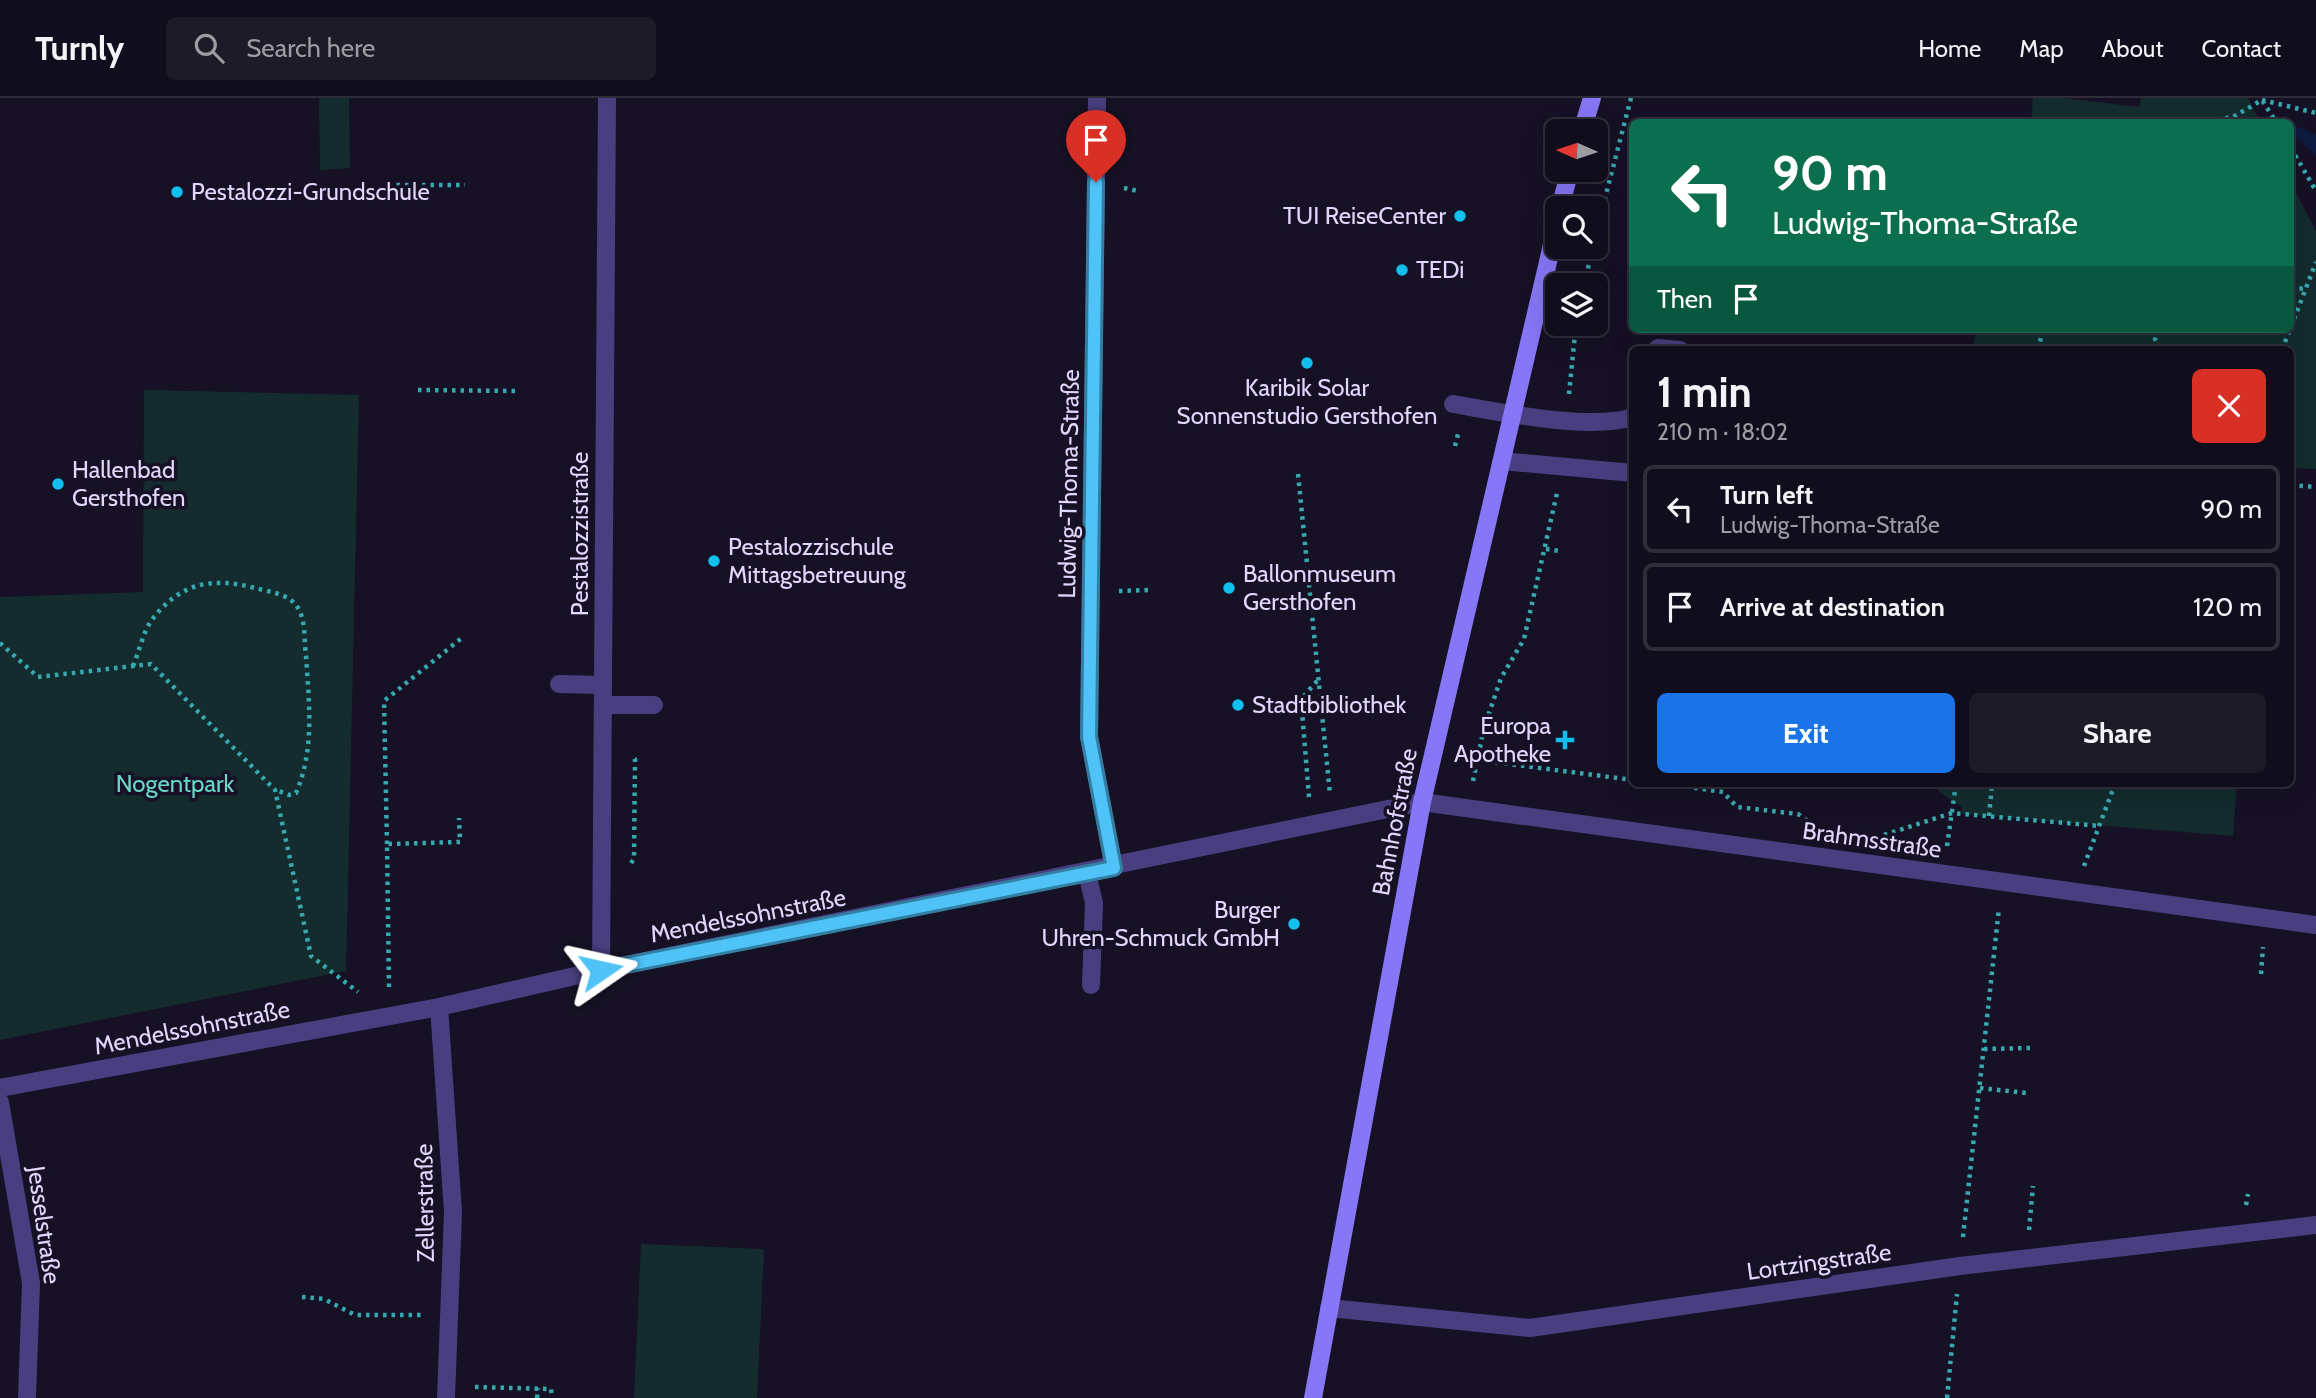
<!DOCTYPE html>
<meta charset="utf-8">
<style>
:root{--surface:#100d1c;--page:#1e1b29;--text:#f1f3f6;--muted:#9c9ca3;--line:#302d3b;--accent:#1a73e8}
body{margin:0;font-family:Cabin,sans-serif;background:var(--page);color:var(--text);height:100vh;display:flex;flex-direction:column;font-size:26px;white-space:nowrap}
*{box-sizing:border-box;margin:0}
p{font-size:23px;color:var(--muted)}
.icon{flex:none;width:38px;height:38px;fill:none;stroke:currentColor;stroke-width:2;stroke-linecap:round;stroke-linejoin:round}
.map{position:relative;flex:1;overflow:hidden}
.details{position:absolute;left:1629px;top:248px;width:665px;height:441px;display:flex;flex-direction:column;background:var(--surface);border-radius:10px;box-shadow:0 7px 28px #0002,0 0 0 2px var(--line)}
.details>*{flex:none}
.hud{position:absolute;left:1629px;top:21px;width:665px;height:214px;border-radius:10px;box-shadow:0 7px 28px #0002,0 0 0 2px var(--line);background:#0b6e4f;color:#fff;overflow:hidden}
.needle{width:46px;rotate:273deg}
.fabs{position:absolute;left:1545px;top:21px;display:grid;gap:14px}
.fabs a{display:grid;place-items:center;width:63px;height:63px;border-radius:10px;background:var(--surface);box-shadow:0 7px 28px #0002,0 0 0 2px var(--line);font-size:35px}
.pin{position:absolute;display:grid;place-items:center;width:60px;height:60px;color:#fff;margin:-72px -30px;border-radius:50% 50% 50% 0;rotate:-45deg;box-shadow:0 0 7px #0007}
.pin .icon{rotate:45deg}
.me{position:absolute;width:77px;margin:-38px;rotate:79deg;stroke-linejoin:round;filter:drop-shadow(0 0 5px #0008)}
.turn{display:flex;align-items:center;gap:24px;height:147px;padding:0 28px;font-size:32px}
.turn .icon{width:91px;height:91px;stroke-width:2.5}
.turn b{display:block;font-size:49px;line-height:60px}
.then{display:flex;align-items:center;height:66px;padding:0 28px;background:#0003;gap:14px;font-size:26px}
.round{display:grid;place-items:center;flex:none;width:74px;height:74px;border-radius:10px;background:var(--page)}
.overview{display:flex;align-items:center;justify-content:space-between;height:119px;padding:0 28px}
h1{font-size:42px;font-weight:700;line-height:52px}
.primary-button{display:flex;gap:14px;margin-top:auto;padding:14px 28px}
.primary-button a{flex:1;height:80px;border-radius:10px;background:var(--accent);color:#fff;font-size:28px;font-weight:700;line-height:80px;text-align:center}
.primary-button a+a{background:var(--page);color:var(--text)}
ul{padding:0;list-style:none}
li{display:flex;align-items:center;gap:21px;height:88px;margin:0 14px 10px;padding:0 14px;border:4px solid var(--line);border-radius:10px}
li div{flex:1}
li b{display:block;font-size:26px}
li em{font-style:normal}
header{display:flex;align-items:center;gap:42px;box-sizing:border-box;height:98px;padding:0 35px;background:var(--surface);border-bottom:2px solid var(--line)}
header strong{font-size:33px}
nav{display:flex;gap:38px;margin-inline-start:auto;font-size:24px}
.search{width:490px;height:63px;background:var(--page);display:flex;align-items:center;gap:18px;box-sizing:border-box;padding:0 24px;border-radius:10px;color:var(--muted);font-size:26px}
.map>svg:first-child{display:block}
.green{fill:#142c2e}
.water{fill:#0e1b40}
.lines{fill:none;stroke-linecap:round;stroke-linejoin:round}
.path{stroke:#38a8af;stroke-width:4.5;stroke-dasharray:3.5 5;stroke-linecap:butt}
.lane{stroke:#493f80;stroke-width:18}
.street{stroke:#493f80;stroke-width:18}
.secondary{stroke:#8776f5;stroke-width:18}
.route-casing{stroke:#337fa1;stroke-width:18}
.route{stroke:#4fc3f7;stroke-width:12}
.poi-dot{fill:#12beee;stroke:#161125;stroke-width:2.5}
.labels{text-anchor:middle;stroke-width:7;stroke-linejoin:round;paint-order:stroke}
.poi-label{font-size:24px;fill:#e0d7fc;stroke:#161125;text-anchor:start}
.street-label{font-size:24px;fill:#e0d7fc;stroke:#161125}
.park-label{font-size:24px;fill:#68d7c8;stroke:#161125}
</style>
<header>
<strong>Turnly</strong>
<div class="search"><svg class="icon" aria-label="search" viewBox="0 0 24 24"><circle cx="10" cy="10" r="6"/><path d="M15 15l6 6"/></svg>Search here</div>
<nav><a>Home</a><a>Map</a><a>About</a><a>Contact</a></nav>
</header>
<div class="map">
<svg width="2316" height="1300" viewBox="0 0 2316 1300">
<rect width="100%" height="100%" fill="#161125"/>
<path class="green" d="M 319,0 L 349,0 L 350,70 L 320,72 Z
M 2033,0 L 2063,0 L 2139,9 L 2141,0 L 2248,0 L 2260,24 L 2031,24 Z
M 2291,85 L 2316,133 L 2316,371 L 2291,370 L 2291,252 L 1973,252 L 1976,231 L 2291,231 Z
M 144,292 L 359,297 L 346,873 L 0,942 L 0,499 L 143,494 Z
M 1939,686 L 2237,686 L 2233,738 L 1962,716 L 1962,709 L 1938,693 Z
M 641,1146 L 764,1151 L 757,1300 L 634,1300 Z"/>
<path class="water" d="M 2291,26 L 2316,36 L 2316,58 L 2291,34 Z"/>
<g class="lines">
<path class="path" d="M 2262,2 L 2316,15
M 2200,24 L 2233,19 L 2262,2 L 2276,24
M 2291,50 L 2316,93
M 388,87 L 465,87
M 1124,90 L 1138,93
M 1596,135 L 1631,0
M 1584,187 L 1593,149
M 2291,192 L 2305,190
M 2291,229 L 2316,164
M 2156,231 L 2155,241 L 2160,252
M 2039,252 L 2042,231
M 2282,252 L 2290,231
M 418,292 L 516,293
M 1569,296 L 1576,226
M 1455,348 L 1458,336
M 1298,376 L 1330,696
M 2291,387 L 2316,389
M 1546,451 L 1559,453
M 1119,493 L 1149,492
M 0,545 L 38,579 L 151,566 L 275,692 L 311,858 L 358,894
M 133,568 C 139,554 143,535 151,523 C 180,484 212,479 255,490 C 270,494 290,496 298,510 C 306,523 304,543 306,558 C 309,605 315,651 296,695 L 289,697 L 276,692
M 1462,660 L 1633,682
M 1473,683 L 1484,630 L 1501,580 L 1524,541 L 1557,395
M 1669,686 L 1723,694 L 1737,709 L 1798,716 L 1814,728
M 1309,699 L 1301,601 L 1318,582
M 1989,718 L 1992,686
M 1884,737 L 1952,715 L 2100,728
M 387,746 L 384,603 L 463,539
M 1947,748 L 1956,686
M 631,765 L 634,761 L 635,661 L 631,658
M 2084,768 L 2115,686
M 2261,876 L 2263,849
M 389,889 L 387,746 L 460,744 L 459,720
M 1984,951 L 2031,950
M 1980,990 L 2026,995
M 2246,1107 L 2248,1096
M 2029,1132 L 2033,1088
M 1963,1139 L 1999,810
M 302,1199 L 324,1201 L 355,1217 L 423,1217
M 475,1289 L 551,1291 L 552,1300
M 537,1300 L 538,1290
M 1947,1300 L 1957,1196"/>
<path class="lane" d="M 1658,250 L 1680,252
M 1453,306 C 1500,314 1589,333 1633,319
M 1502,363 L 1633,375
M 559,586 L 603,587
M 603,607 L 654,607
M 1087,775 L 1094,805 L 1091,887"/>
<path class="street" d="M 1097,0 L 1089,638 L 1114,770
M 601,872 L 607,0
M 439,909 L 453,1114 L 446,1300
M 0,990 L 439,909 L 601,872 L 1422,704 L 2316,827
M 0,1004 L 31,1185 L 27,1300
M 1329,1210 L 1530,1230 L 1960,1168 L 2316,1127"/>
<path class="secondary" d="M 1582,33 L 1592,0
M 1560,110 L 1570,72
M 1313,1300 L 1422,704 L 1558,121"/>
</g>
<g class="lines">
<defs>
<path id="route" d="M 601,872 L 1114,770 L 1089,639 L 1096,84"/>
</defs>
<use href="#route" class="route-casing"/>
<use href="#route" class="route"/>
</g>
<g class="poi-dot">
<circle cx="177" cy="94" r="7"/>
<circle cx="1460" cy="118" r="7"/>
<circle cx="1402" cy="172" r="7"/>
<circle cx="1307" cy="265" r="7"/>
<circle cx="58" cy="386" r="7"/>
<circle cx="714" cy="463" r="7"/>
<circle cx="1229" cy="490" r="7"/>
<circle cx="1238" cy="607" r="7"/>
<path d="M1561.5 631.5h7v7h7v7h-7v7h-7v-7h-7v-7h7z"/>
<circle cx="1294" cy="826" r="7"/>
</g>
<g class="labels">
<g class="poi-label">
<text x="191" y="102">Pestalozzi-Grundschule</text>
<text x="1446" y="126" text-anchor="end">TUI ReiseCenter</text>
<text x="1416" y="180">TEDi</text>
<text x="1307" y="298" text-anchor="middle">Karibik Solar<tspan x="1307" dy="28">Sonnenstudio Gersthofen</tspan></text>
<text x="72" y="380">Hallenbad<tspan x="72" dy="28">Gersthofen</tspan></text>
<text x="728" y="457">Pestalozzischule<tspan x="728" dy="28">Mittagsbetreuung</tspan></text>
<text x="1243" y="484">Ballonmuseum<tspan x="1243" dy="28">Gersthofen</tspan></text>
<text x="1252" y="615">Stadtbibliothek</text>
<text x="1551" y="636" text-anchor="end">Europa<tspan x="1551" dy="28">Apotheke</tspan></text>
<text x="1280" y="820" text-anchor="end">Burger<tspan x="1280" dy="28">Uhren-Schmuck GmbH</tspan></text>
</g>
<g class="street-label">
<text transform="translate(1069 386) rotate(-89)" y="8">Ludwig-Thoma-Straße</text>
<text transform="translate(580 436) rotate(-90)" y="8">Pestalozzistraße</text>
<text transform="translate(1395 724) rotate(-79)" y="8">Bahnhofstraße</text>
<text transform="translate(1872 742) rotate(8)" y="8">Brahmsstraße</text>
<text transform="translate(748 818) rotate(-11)" y="8">Mendelssohnstraße</text>
<text transform="translate(192 930) rotate(-11)" y="8">Mendelssohnstraße</text>
<text transform="translate(425 1105) rotate(-91)" y="8">Zellerstraße</text>
<text transform="translate(44 1127) rotate(82)" y="8">Jesselstraße</text>
<text transform="translate(1819 1164) rotate(-8)" y="8">Lortzingstraße</text>
</g>
<g class="park-label">
<text x="175" y="694">Nogentpark</text>
</g>
</g>
</svg>
<div class="fabs">
<a><svg class="needle" viewBox="-14 -14 28 28"><path d="M0-13l5 13h-10z" fill="#e53935"/><path d="M0 13l5-13h-10z" fill="#9c9ca3"/></svg></a>
<a><svg class="icon" aria-label="search" viewBox="0 0 24 24"><circle cx="10" cy="10" r="6"/><path d="M15 15l6 6"/></svg></a>
<a><svg class="icon" aria-label="layers" viewBox="0 0 24 24"><path d="M12 4l9 5-9 5-9-5zM3 14l9 5 9-5"/></svg></a>
</div>
<div class="pin" style="left:1096px;top:84px;background:#d93025"><svg class="icon" aria-label="arrive" viewBox="0 0 24 24"><path d="M6 21V4h12l-3 4 3 4H6"/></svg></div>
<svg class="me" style="left:601px;top:872px" viewBox="-20 -20 40 40"><path d="M0-17L14 15 0 8-14 15z" fill="#4fc3f7" stroke="#fff" stroke-width="4"/></svg>
<div class="hud">
<div class="turn"><svg class="icon" aria-label="left" viewBox="0 0 24 24"><path d="M17 20v-9H6M10 6l-5 5 5 5"/></svg><div><b>90 m</b>Ludwig-Thoma-Straße</div></div>
<div class="then">Then<svg class="icon" aria-label="arrive" viewBox="0 0 24 24"><path d="M6 21V4h12l-3 4 3 4H6"/></svg></div>
</div>
<section class="details">
<div class="overview"><div><h1>1 min</h1><p>210 m · 18:02</p></div><a class="round" style="background:#d93025;color:#fff"><svg class="icon" aria-label="close" viewBox="0 0 24 24"><path d="M6 6l12 12M18 6L6 18"/></svg></a></div>
<ul>
<li><svg class="icon" aria-label="left" viewBox="0 0 24 24"><path d="M17 20v-9H6M10 6l-5 5 5 5"/></svg><div><b>Turn left</b><p>Ludwig-Thoma-Straße</p></div><em>90 m</em></li>
<li><svg class="icon" aria-label="arrive" viewBox="0 0 24 24"><path d="M6 21V4h12l-3 4 3 4H6"/></svg><div><b>Arrive at destination</b></div><em>120 m</em></li>
</ul>
<div class="primary-button"><a>Exit</a><a>Share</a></div>
</section>
</div>
